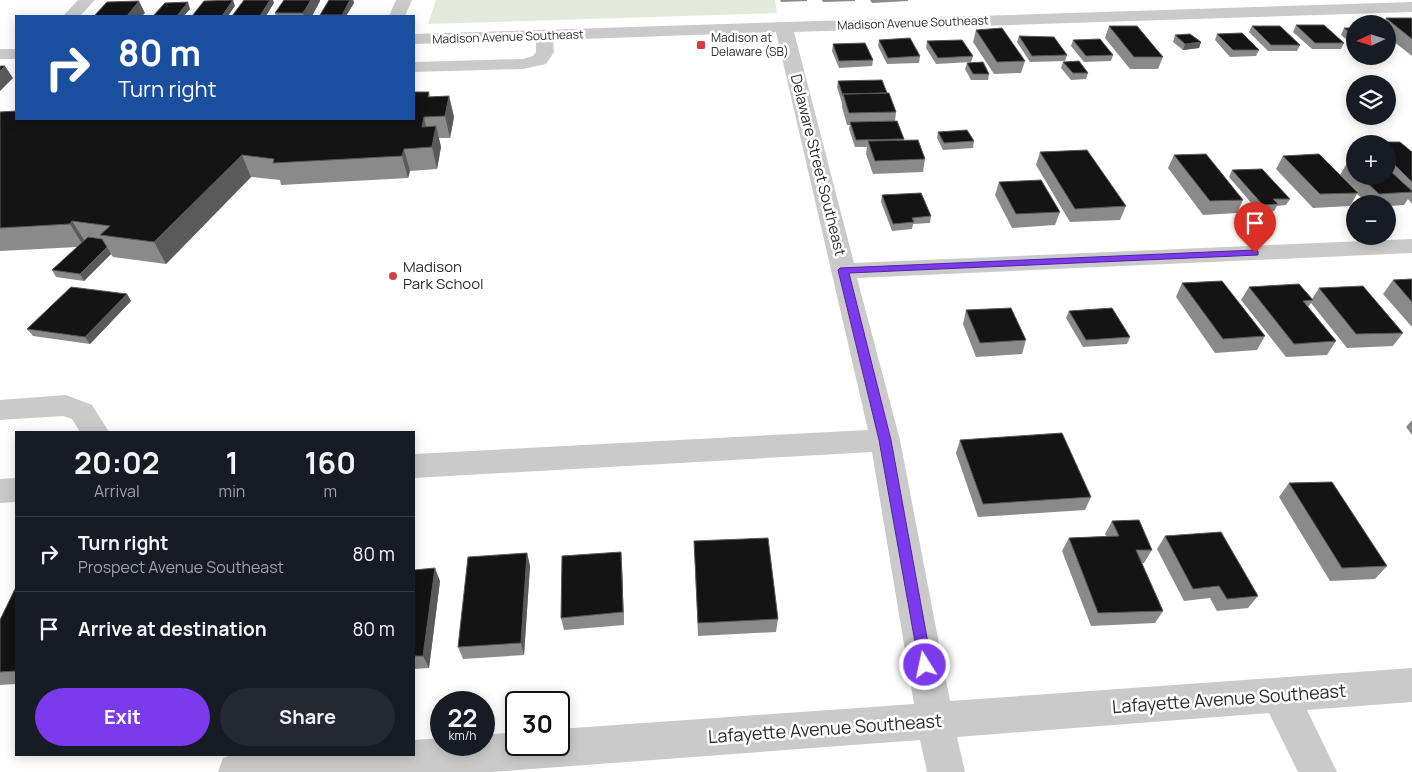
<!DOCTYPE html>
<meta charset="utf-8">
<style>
:root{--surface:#171b24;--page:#242831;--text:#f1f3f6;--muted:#9ea1a6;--line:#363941;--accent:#7c3aed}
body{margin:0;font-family:Manrope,sans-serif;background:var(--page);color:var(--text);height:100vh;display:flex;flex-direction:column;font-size:19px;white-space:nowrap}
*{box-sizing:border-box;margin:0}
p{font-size:16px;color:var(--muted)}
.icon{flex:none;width:28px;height:28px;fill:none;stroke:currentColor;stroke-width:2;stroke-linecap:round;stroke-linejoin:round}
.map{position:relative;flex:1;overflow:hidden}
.details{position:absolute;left:15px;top:431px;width:400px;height:325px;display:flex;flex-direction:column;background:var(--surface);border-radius:0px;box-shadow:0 2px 12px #0003}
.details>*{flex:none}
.banner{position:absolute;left:15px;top:15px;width:400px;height:105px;border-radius:0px;box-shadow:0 2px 12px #0003;background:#1a4fa0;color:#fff;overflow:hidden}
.needle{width:32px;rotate:266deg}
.tools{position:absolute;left:1346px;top:15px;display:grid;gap:10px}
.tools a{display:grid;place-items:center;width:50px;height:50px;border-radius:50%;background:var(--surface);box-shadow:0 2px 12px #0003;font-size:25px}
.speed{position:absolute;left:430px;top:691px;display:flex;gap:10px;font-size:25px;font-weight:700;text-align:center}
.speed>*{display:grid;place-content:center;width:65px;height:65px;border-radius:50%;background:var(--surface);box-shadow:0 2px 12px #0003;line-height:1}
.speed small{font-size:12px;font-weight:400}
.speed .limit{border:2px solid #111;border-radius:8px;background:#fff;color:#111}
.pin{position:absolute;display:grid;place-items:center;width:42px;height:42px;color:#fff;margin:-51px -21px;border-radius:50% 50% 50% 0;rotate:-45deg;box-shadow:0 0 5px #0007}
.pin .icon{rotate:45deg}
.me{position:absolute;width:55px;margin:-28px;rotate:350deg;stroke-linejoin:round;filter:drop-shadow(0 0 4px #0008)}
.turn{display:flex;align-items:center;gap:18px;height:105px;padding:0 20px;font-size:22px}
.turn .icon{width:65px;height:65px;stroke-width:2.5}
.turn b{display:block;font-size:35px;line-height:42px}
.eta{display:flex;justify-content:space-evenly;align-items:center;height:85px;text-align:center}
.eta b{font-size:30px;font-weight:700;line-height:35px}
.button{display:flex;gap:10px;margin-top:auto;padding:10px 20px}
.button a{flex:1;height:58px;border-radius:30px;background:var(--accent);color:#fff;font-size:20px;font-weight:700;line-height:58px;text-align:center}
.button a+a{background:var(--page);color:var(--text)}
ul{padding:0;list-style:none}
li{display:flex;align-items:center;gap:15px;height:75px;padding:0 20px;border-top:1px solid var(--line)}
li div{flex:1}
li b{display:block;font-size:19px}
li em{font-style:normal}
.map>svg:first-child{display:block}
.green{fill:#e3eadc}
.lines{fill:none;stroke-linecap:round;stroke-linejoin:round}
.minor{fill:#cacaca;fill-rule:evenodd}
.wall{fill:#8a8a8a}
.shaded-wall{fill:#5a5a5a}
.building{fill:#141414;stroke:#5a5a5a}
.route{fill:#7c3aed;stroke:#51269a}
.poi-dot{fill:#d63d40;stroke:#fff;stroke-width:2}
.labels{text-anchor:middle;stroke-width:5;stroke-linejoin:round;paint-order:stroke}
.far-street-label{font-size:12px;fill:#2d2d2d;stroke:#fff}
.far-poi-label{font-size:12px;fill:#2d2d2d;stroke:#fff;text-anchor:start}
.street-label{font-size:15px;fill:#2d2d2d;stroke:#fff}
.poi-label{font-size:15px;fill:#2d2d2d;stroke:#fff;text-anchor:start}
.near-street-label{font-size:18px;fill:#2d2d2d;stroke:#fff}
</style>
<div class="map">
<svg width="1412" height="772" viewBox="0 0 1412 772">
<rect width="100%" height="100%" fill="#fff"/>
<path class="green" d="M 436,0 L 775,0 L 777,13 L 428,24 Z"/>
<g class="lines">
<path class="minor" d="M 78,0 L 95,0 L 80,16 L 63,16 Z
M 396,0 L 412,0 L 405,16 L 389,16 Z
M 1412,2 L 1412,12 L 794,32 L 854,263 L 1412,239 L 1412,253 L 857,278 L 900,440 L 950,701 L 1412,668 L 1412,702 L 1307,710 L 1337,772 L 1298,772 L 1269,713 L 957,737 L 965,772 L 927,772 L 920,740 L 492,772 L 218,772 L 223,758 L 231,755 L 414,755 L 414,740 L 441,738 L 441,745 L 484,745 L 484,735 L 516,732 L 516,745 L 559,745 L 559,729 L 914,704 L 872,452 L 414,478 L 414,454 L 868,430 L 776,32 L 553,40 L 554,52 L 546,64 L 523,69 L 414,72 L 414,62 L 523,59 L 533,56 L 536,52 L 536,40 L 414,44 L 414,34 Z
M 0,49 L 16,49 L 16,59 L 0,59 Z
M 66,395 L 92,405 L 109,432 L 80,432 L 72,419 L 63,416 L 0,420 L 0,400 Z
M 16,478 L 16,502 L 0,503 L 0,479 Z"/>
</g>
<path class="wall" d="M 329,0 L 353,0 L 354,3 L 346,16 L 320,16 L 320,15 Z
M 780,0 L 807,0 L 807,1 L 781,2 Z
M 822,0 L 855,0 L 855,1 L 823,2 Z
M 870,0 L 908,0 L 908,1 L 872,3 Z
M 320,1 L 312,16 L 276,16 L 275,13 Z
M 1386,18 L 1412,18 L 1412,56 L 1388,37 L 1388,24 L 1383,24 Z
M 1296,25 L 1344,43 L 1341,49 L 1312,49 L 1293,32 Z
M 1109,26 L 1163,57 L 1158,69 L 1130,69 L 1105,38 Z
M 1252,26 L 1300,45 L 1297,51 L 1268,51 L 1249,32 Z
M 1344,28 L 1355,28 L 1355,46 L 1341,35 Z
M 976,30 L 1025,61 L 1021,73 L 994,74 L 973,42 Z
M 1217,34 L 1259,50 L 1256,56 L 1230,57 L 1215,40 Z
M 1175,35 L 1201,42 L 1199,48 L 1183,50 L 1173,42 Z
M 1019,36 L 1067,55 L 1065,61 L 1030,62 L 1017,42 Z
M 879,40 L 920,56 L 919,63 L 887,64 L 878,46 Z
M 1073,40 L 1113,55 L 1111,61 L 1084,62 L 1071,46 Z
M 927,41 L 973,56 L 971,62 L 936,64 L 926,48 Z
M 1388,41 L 1392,45 L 1389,51 L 1388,51 Z
M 833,44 L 873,60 L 872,66 L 839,68 L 832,51 Z
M 1063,62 L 1088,73 L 1086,79 L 1071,80 L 1061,68 Z
M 967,63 L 989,74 L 988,80 L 971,80 L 965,69 Z
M 838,81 L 887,93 L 896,112 L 895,121 L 904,140 L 925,159 L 923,172 L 873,174 L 866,154 L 867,147 L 855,147 L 849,129 L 850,125 L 847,125 L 842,107 L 842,103 L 837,87 Z
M 429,92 L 430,97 L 449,96 L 454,117 L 450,138 L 439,138 L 441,147 L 437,169 L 410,171 L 408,178 L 281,185 L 280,180 L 251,177 L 166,264 L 113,257 L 111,254 L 84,281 L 56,277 L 52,270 L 77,247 L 0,251 L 0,112 L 414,119 Z
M 938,132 L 974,141 L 973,148 L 943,150 L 937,138 Z
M 1371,142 L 1400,142 L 1412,152 L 1412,204 L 1408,199 L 1404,205 L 1388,206 L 1388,204 L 1368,204 L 1357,194 L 1350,206 L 1313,208 L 1276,169 L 1283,156 L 1319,154 L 1340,175 L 1347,163 L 1355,163 L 1355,176 L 1388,176 L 1388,144 L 1370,144 Z
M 1040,152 L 1126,206 L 1120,220 L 1070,222 L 1036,165 Z
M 1174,155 L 1243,200 L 1237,213 L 1203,215 L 1168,168 Z
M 1232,170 L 1290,199 L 1286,205 L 1277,206 L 1274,211 L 1259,212 L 1229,177 Z
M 999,182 L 1060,212 L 1055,225 L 1012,228 L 995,195 Z
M 882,195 L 931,216 L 930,223 L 913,224 L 912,229 L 892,231 L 881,202 Z
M 1412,279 L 1412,327 L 1383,294 L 1393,280 Z
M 1182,283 L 1265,336 L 1257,350 L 1215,353 L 1176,297 Z
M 1249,287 L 1312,299 L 1319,288 L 1403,333 L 1393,346 L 1347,348 L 1311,303 L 1308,307 L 1336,341 L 1327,355 L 1286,357 L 1241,300 Z
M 127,294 L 131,301 L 90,344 L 33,336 L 27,329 Z
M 966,310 L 1026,340 L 1022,354 L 976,357 L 963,324 Z
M 1069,311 L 1130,337 L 1127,344 L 1083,347 L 1066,318 Z
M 1412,420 L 1412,435 L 1406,427 Z
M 960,440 L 1091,497 L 1085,510 L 978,517 L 956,453 Z
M 1289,483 L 1387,566 L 1375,579 L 1330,581 L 1279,497 Z
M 1112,521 L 1152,550 L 1144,563 L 1141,563 L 1163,611 L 1155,623 L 1091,626 L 1062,551 L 1069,538 L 1106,536 L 1105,534 Z
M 1165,536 L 1258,596 L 1248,608 L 1217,611 L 1210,598 L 1184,601 L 1157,549 Z
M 694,541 L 778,619 L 776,632 L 698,636 Z
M 527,553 L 530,566 L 524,655 L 463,659 L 458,647 Z
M 622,565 L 624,625 L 564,630 L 561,618 Z
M 414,570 L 440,581 L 429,668 L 414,669 Z
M 16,587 L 16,684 L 0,685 L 0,620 Z"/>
<path class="shaded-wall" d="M 233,0 L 235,6 L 228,16 L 222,16 Z
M 270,0 L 273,0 L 274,3 L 266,16 L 260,16 Z
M 311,0 L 320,0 L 320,1 L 312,16 L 304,16 L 303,13 Z
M 350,0 L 353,0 L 354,3 L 346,16 L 343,16 L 342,15 Z
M 139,1 L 145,13 L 142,16 L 127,16 Z
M 188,2 L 190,9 L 184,16 L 177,16 Z
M 1201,42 L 1199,48 L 1183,50 L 1185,44 Z
M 5,66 L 13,78 L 0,91 L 0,71 Z
M 449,96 L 454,117 L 450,138 L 445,116 Z
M 424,117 L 429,139 L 427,148 L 422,127 Z
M 436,126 L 441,147 L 437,169 L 432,147 Z
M 404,149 L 410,171 L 408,178 L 402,156 Z
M 242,155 L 251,177 L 166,264 L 154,242 Z
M 72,221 L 86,243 L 84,247 L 70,224 Z
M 107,247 L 111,254 L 84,281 L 80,274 Z
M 127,294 L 131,301 L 90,344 L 85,337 Z
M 621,552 L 622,565 L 624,625 L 623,612 Z
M 527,553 L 530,566 L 524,655 L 521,643 Z
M 435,568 L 440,581 L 429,668 L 423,656 Z"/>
<path class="building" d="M 233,0 L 222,16 L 192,16 L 204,1 Z
M 244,0 L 270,0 L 260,16 L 232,16 Z
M 284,0 L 311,0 L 303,13 L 275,13 Z
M 329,0 L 350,0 L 342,15 L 320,15 Z
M 139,1 L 127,16 L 94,16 L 107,2 Z
M 188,2 L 177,16 L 153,16 L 165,3 Z
M 1386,18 L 1412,18 L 1412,39 Z
M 1296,25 L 1324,25 L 1344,43 L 1315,43 Z
M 1109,26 L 1137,26 L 1163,57 L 1134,57 Z
M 1252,26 L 1280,26 L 1300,45 L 1271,45 Z
M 1002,28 L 1025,61 L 997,62 L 976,30 Z
M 1344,28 L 1355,28 L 1355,37 Z
M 1242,33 L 1259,50 L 1233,50 L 1217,34 Z
M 1190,34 L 1201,42 L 1185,44 L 1175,35 Z
M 1019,36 L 1054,37 L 1067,55 L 1032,56 Z
M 910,38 L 920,56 L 888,58 L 879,40 Z
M 1100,39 L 1113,55 L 1086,56 L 1073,40 Z
M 962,40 L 973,56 L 938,58 L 927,41 Z
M 1388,41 L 1392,45 L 1388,45 Z
M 865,43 L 873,60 L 839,61 L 833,44 Z
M 1079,61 L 1088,73 L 1073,73 L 1063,62 Z
M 983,62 L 989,74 L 973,74 L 967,63 Z
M 0,66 L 5,66 L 0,71 Z
M 882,80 L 887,93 L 843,94 L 843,96 L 838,81 Z
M 414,92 L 429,92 L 428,97 L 449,96 L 445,116 L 424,117 L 422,127 L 436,126 L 432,147 L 404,149 L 402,156 L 273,163 L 274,159 L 242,155 L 154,242 L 100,235 L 110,226 L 72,221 L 70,224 L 0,228 L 0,112 L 16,111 L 16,119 L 414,119 Z
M 889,93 L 896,112 L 849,113 L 843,94 Z
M 897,121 L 904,139 L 856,140 L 850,122 Z
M 967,130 L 974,141 L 944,143 L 938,132 Z
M 918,140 L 925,159 L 875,161 L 868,141 Z
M 1371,142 L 1400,142 L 1412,152 L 1412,182 L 1388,158 L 1388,144 L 1372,144 Z
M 1087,150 L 1126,206 L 1075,209 L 1040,152 Z
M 1206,154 L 1243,200 L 1210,201 L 1174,155 Z
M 1319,154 L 1358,193 L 1320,194 L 1283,156 Z
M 1347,163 L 1355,163 L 1355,171 Z
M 1262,169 L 1290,199 L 1273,199 L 1278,204 L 1263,205 L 1232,170 Z
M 1388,169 L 1412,191 L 1412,192 L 1379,194 L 1360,176 L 1388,176 Z
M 1041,180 L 1060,212 L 1016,214 L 999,182 Z
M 921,193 L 931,216 L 912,218 L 914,222 L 893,224 L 882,195 Z
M 88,237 L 102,239 L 107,247 L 80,274 L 52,270 Z
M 1412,279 L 1412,302 L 1393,280 Z
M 1222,281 L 1265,336 L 1223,339 L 1182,283 Z
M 1299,284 L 1313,300 L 1303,301 L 1336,341 L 1294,344 L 1249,287 Z
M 1363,286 L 1403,333 L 1356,334 L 1319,288 Z
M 71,287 L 127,294 L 85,337 L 27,329 Z
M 1011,308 L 1026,340 L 980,343 L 966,310 Z
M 1112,308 L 1130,337 L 1086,340 L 1069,311 Z
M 1062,433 L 1091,497 L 983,504 L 960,440 Z
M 1332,482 L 1387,566 L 1342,568 L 1289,483 Z
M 1139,520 L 1152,550 L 1136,550 L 1163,611 L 1098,613 L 1069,538 L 1119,536 L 1112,521 Z
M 1221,532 L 1258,596 L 1227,599 L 1219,586 L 1193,589 L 1165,536 Z
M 768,538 L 778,619 L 698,623 L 694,541 Z
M 621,552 L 623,612 L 561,618 L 562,556 Z
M 527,553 L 521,643 L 458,647 L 468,557 Z
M 435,568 L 423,656 L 414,656 L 414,570 Z
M 16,587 L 16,671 L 0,672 L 0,620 Z"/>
<path class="route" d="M 1255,250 L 1258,251 L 1258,255 L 849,273 L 891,440 L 932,665 L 930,670 L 925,672 L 920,670 L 879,440 L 838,270 L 840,268 Z"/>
<g class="poi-dot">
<rect x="696" y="40" width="10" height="10" rx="2.5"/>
<circle cx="393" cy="276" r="5"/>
</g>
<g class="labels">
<g class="far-street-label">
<text transform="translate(913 23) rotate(-2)" y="4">Madison Avenue Southeast</text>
<text transform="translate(508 37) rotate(-2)" y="4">Madison Avenue Southeast</text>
</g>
<g class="far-poi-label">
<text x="711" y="42">Madison at<tspan x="711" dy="14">Delaware (SB)</tspan></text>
</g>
<g class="street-label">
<text transform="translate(818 165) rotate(76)" y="5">Delaware Street Southeast</text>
</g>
<g class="poi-label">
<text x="403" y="272">Madison<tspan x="403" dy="17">Park School</tspan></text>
</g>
<g class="near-street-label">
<text transform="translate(1229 699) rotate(-4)" y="6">Lafayette Avenue Southeast</text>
<text transform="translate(825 729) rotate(-4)" y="6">Lafayette Avenue Southeast</text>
</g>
</g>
</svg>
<div class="tools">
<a><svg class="needle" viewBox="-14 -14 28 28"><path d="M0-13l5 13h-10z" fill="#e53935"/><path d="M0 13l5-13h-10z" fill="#9ea1a6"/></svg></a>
<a><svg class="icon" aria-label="layers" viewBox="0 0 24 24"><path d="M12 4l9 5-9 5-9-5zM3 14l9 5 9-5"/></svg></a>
<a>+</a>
<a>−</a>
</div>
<div class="speed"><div>22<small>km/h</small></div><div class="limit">30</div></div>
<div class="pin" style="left:1255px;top:253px;background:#d93025"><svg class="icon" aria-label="arrive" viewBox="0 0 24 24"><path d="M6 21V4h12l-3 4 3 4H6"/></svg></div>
<svg class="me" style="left:925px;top:665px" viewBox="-20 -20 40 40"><circle r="17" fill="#7c3aed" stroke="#fff" stroke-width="3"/><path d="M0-11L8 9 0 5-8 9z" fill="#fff"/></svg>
<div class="banner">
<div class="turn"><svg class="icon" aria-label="right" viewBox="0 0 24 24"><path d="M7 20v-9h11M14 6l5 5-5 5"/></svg><div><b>80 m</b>Turn right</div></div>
</div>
<section class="details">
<div class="eta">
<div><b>20:02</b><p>Arrival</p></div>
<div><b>1</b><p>min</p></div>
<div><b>160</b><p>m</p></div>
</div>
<ul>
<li><svg class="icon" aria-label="right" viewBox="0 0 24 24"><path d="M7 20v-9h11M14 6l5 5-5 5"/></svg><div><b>Turn right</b><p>Prospect Avenue Southeast</p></div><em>80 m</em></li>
<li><svg class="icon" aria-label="arrive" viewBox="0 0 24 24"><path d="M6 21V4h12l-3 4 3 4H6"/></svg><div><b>Arrive at destination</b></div><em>80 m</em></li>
</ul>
<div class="button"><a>Exit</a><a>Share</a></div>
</section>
</div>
